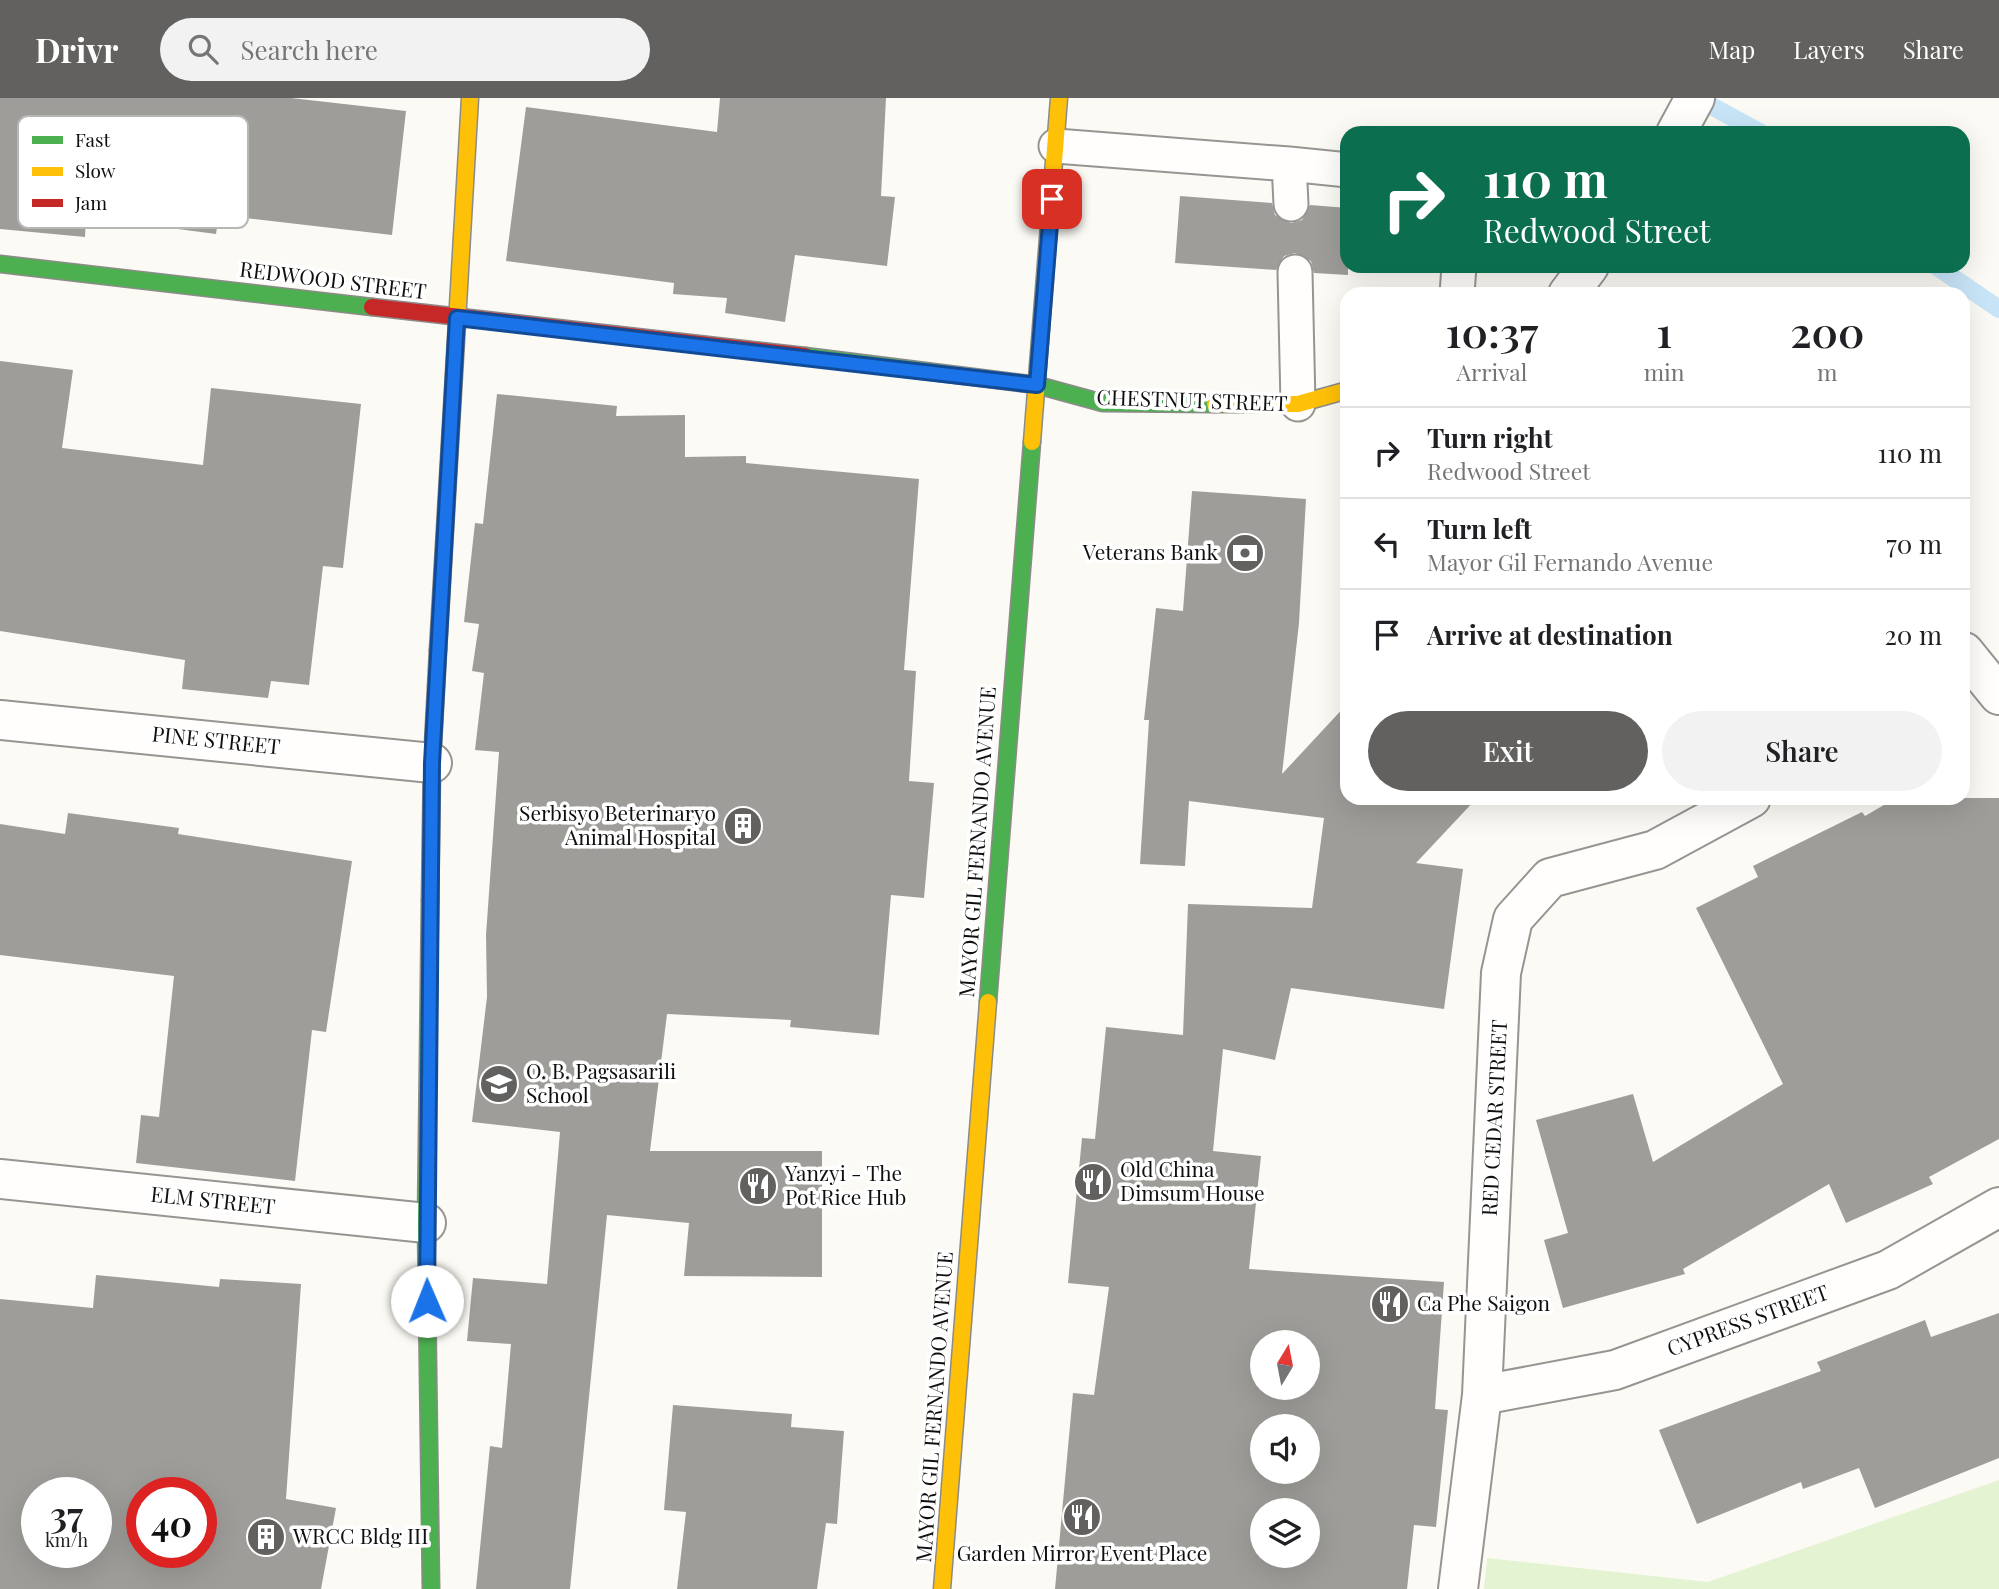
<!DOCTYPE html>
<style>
:root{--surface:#fff;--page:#f2f2f2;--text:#202124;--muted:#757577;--line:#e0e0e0;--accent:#62615f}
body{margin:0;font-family:"Playfair Display",serif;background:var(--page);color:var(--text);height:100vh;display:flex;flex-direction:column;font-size:26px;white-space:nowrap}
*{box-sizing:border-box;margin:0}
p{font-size:23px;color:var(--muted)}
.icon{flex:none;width:38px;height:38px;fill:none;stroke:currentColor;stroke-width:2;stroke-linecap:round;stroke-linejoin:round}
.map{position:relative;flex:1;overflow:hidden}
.side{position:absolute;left:1340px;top:189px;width:630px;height:518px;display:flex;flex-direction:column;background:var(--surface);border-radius:21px;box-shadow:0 7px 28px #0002}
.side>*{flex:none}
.guide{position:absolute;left:1340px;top:28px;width:630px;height:147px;border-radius:21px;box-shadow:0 7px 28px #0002;background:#0b6e4f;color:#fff;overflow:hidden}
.needle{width:46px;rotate:10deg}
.tools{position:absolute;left:1250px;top:1232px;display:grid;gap:14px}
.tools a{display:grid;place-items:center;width:70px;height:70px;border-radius:50%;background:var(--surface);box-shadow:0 7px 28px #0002;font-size:35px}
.speed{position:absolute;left:21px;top:1379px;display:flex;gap:14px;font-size:35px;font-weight:700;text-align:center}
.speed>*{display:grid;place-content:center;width:91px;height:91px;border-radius:50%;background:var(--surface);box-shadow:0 7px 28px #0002;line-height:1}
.speed small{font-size:18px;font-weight:400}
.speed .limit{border:10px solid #d22;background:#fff;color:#111}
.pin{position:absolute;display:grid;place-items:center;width:60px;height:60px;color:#fff;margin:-30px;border-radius:14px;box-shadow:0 4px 10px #0006}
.me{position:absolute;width:77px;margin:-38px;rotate:359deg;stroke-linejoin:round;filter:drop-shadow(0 0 5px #0008)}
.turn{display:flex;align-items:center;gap:24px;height:147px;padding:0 28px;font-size:32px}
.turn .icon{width:91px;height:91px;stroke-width:2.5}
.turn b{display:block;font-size:49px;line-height:60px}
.eta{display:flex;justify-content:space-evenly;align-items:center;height:119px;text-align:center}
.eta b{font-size:42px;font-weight:600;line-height:49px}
.button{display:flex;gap:14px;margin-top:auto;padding:14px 28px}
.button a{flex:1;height:80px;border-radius:42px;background:var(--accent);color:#fff;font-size:28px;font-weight:600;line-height:80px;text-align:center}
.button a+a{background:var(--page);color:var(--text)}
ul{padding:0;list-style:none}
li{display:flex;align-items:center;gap:21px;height:91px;padding:0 28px;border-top:2px solid var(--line)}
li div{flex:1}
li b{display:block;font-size:26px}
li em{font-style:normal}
header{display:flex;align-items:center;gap:42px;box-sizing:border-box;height:98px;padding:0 35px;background:var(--accent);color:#fff}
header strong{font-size:33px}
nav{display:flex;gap:38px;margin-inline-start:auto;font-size:24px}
.search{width:490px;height:63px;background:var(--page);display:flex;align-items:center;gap:18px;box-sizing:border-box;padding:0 24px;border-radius:38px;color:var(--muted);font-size:26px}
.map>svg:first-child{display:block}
.green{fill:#e4f3d2}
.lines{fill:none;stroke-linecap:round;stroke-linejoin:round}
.stream{stroke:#c8e5f8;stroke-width:18}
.building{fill:#9f9d99;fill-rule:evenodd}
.lane-casing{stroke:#969592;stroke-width:37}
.street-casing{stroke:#969592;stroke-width:42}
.fast-casing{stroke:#8c8b89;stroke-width:19}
.slow-casing{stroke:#8c8b89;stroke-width:19}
.jam-casing{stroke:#8c8b89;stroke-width:19}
.lane{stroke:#fffefd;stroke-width:33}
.street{stroke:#fffefd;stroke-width:38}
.fast{stroke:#4caf50;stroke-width:16}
.slow{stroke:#ffc107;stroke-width:16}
.jam{stroke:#c62828;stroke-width:16}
.route-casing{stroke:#114b97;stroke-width:18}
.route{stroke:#1a73e8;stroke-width:12}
.labels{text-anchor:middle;stroke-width:7;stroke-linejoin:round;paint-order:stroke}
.street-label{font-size:21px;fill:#0f0f0f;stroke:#fff}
.poi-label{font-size:21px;fill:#0f0f0f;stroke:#fff;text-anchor:start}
.key{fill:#fff;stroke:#b7b7b7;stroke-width:2}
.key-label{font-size:19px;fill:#0f0f0f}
</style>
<header>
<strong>Drivr</strong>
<div class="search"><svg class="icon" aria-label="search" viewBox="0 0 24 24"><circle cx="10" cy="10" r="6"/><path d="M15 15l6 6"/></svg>Search here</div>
<nav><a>Map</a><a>Layers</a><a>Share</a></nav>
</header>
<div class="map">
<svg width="1999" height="1491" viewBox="0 0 1999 1491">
<rect width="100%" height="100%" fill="#fcfaf4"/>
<path class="green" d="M 1999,1382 L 1999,1491 L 1484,1491 L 1487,1460 L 1708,1484 Z"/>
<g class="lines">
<path class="stream" d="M 1697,0 L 1761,35
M 1936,168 L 1999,211"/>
</g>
<path class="building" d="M 0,0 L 291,0 L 406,13 L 392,137 L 219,117 L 216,136 L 86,119 L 85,139 L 0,131 Z
M 720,0 L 886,0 L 881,98 L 895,99 L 887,168 L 795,157 L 785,224 L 725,215 L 727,200 L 673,196 L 674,185 L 506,163 L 526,9 L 717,34 Z
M 1180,98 L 1272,105 L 1275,117 L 1291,125 L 1302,122 L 1310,107 L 1348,110 L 1348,177 L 1314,175 L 1311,163 L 1295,155 L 1284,158 L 1276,172 L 1175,165 Z
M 0,263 L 73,272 L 62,350 L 203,367 L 211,290 L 361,306 L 343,470 L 323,468 L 309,587 L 271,583 L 268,600 L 182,591 L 185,562 L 0,533 Z
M 497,296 L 617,308 L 616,318 L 685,317 L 685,359 L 746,358 L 746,365 L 919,381 L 904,572 L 916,573 L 909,683 L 934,685 L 924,800 L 891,797 L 879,937 L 790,929 L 791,922 L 667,916 L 650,1053 L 822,1053 L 822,1179 L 684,1178 L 689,1125 L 607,1117 L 570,1491 L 476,1491 L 490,1348 L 502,1350 L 511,1246 L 467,1243 L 473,1180 L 547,1186 L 560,1034 L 472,1024 L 487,899 L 486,837 L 499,654 L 475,652 L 484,575 L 472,573 L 479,526 L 464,524 L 475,425 L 483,426 Z
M 1192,393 L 1306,401 L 1299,525 L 1282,676 L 1348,605 L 1348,700 L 1477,700 L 1416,765 L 1463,771 L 1444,911 L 1291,890 L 1275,962 L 1223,951 L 1213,1053 L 1261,1058 L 1249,1171 L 1444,1184 L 1435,1311 L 1448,1312 L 1436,1429 L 1414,1427 L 1407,1491 L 1055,1491 L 1073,1295 L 1094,1297 L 1109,1189 L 1068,1185 L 1082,1040 L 1095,1041 L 1106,929 L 1183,937 L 1188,806 L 1312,810 L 1324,720 L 1189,703 L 1185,768 L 1140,766 L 1149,622 L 1144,622 L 1156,510 L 1183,513 ZM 1262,1244 L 1307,1244 L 1307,1290 L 1262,1290 ZM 1262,1328 L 1307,1328 L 1307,1374 L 1262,1374 ZM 1262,1412 L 1307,1412 L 1307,1458 L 1262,1458 Z
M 1896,700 L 1999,700 L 1999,1041 L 1929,1079 L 1933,1086 L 1846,1125 L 1829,1086 L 1683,1171 L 1685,1176 L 1563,1210 L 1544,1142 L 1568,1135 L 1536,1022 L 1633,996 L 1653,1064 L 1783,986 L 1696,810 L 1758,779 L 1753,768 L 1862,714 L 1865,718 Z
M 68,715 L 179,730 L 178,736 L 352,763 L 326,934 L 312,932 L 295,1083 L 136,1065 L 141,1017 L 159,1019 L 174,878 L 0,857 L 0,726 L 65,736 Z
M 96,1177 L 219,1189 L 220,1181 L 301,1186 L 286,1401 L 336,1410 L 321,1491 L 0,1491 L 0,1201 L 93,1210 ZM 37,1395 L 96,1395 L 96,1454 L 37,1454 ZM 142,1395 L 201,1395 L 201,1454 L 142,1454 Z
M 1999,1215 L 1999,1360 L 1875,1410 L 1859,1370 L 1803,1391 L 1801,1384 L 1697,1426 L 1659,1332 L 1821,1273 L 1817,1264 L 1925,1222 L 1931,1239 Z
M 673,1307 L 792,1316 L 791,1329 L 844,1333 L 837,1426 L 826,1425 L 817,1491 L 677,1491 L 686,1414 L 664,1412 Z"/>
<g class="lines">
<defs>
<path id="lane" d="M 1056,48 L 1289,66 L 1291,106
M 1289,66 L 1348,72
M 1295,174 L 1298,306
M 1457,196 L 1459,168"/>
<path id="street" d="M 1676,35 L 1695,0
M 1568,196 L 1589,168
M 1964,554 L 1999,597
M 0,622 L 432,665
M 0,1081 L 426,1125
M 1482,1297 L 1615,1272 L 1888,1172 L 1999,1109
M 1458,1491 L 1482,1297 L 1501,875 L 1513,821 L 1550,780 L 1655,752 L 1751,700"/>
<path id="fast" d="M 0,166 L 372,209
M 805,258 L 1037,287 L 1103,305 L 1215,306
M 430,802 L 426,1125 L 431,1491
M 988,904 L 1032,344"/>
<path id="slow" d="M 1215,306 L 1298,306 L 1348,292
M 1032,344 L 1059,0
M 438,552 L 470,0
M 942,1491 L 988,904"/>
<path id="jam" d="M 372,209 L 805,258
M 430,802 L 432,665 L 438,552"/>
</defs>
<use href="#lane" class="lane-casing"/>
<use href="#street" class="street-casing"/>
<use href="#fast" class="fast-casing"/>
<use href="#slow" class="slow-casing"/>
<use href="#jam" class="jam-casing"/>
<use href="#lane" class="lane"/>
<use href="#street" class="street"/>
<use href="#fast" class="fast"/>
<use href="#slow" class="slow"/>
<use href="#jam" class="jam"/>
</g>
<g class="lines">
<defs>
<path id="route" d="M 427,1203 L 432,665 L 457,220 L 1037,287 L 1052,101"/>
</defs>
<use href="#route" class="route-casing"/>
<use href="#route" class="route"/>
</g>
<defs>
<symbol id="bank-disc" viewBox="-11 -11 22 22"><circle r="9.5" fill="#62615f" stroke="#fff"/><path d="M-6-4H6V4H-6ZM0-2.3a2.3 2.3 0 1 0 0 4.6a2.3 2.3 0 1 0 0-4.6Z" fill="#fff"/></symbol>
<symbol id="building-disc" viewBox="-11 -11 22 22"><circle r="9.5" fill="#62615f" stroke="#fff"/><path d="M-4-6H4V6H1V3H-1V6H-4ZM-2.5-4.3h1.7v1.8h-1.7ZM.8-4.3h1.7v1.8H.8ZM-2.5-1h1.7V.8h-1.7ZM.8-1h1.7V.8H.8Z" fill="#fff"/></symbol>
<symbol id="school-disc" viewBox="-11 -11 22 22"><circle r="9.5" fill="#62615f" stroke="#fff"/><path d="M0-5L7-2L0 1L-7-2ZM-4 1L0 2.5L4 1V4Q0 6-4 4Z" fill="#fff"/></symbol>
<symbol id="restaurant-disc" viewBox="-11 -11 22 22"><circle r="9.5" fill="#62615f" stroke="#fff"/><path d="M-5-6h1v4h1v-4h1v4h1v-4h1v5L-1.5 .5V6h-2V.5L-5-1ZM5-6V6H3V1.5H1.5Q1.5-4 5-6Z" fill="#fff"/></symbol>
</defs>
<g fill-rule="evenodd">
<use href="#bank-disc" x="1223" y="433" width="44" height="44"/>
<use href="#building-disc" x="721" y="706" width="44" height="44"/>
<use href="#school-disc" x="477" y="964" width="44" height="44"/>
<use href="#restaurant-disc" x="1071" y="1062" width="44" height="44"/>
<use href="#restaurant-disc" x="736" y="1066" width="44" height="44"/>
<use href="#restaurant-disc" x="1368" y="1184" width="44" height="44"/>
<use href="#restaurant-disc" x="1060" y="1397" width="44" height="44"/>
<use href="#building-disc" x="244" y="1417" width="44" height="44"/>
</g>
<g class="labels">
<g class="street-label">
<text transform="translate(333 183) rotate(7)" y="7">REDWOOD STREET</text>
<text transform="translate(1192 303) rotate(2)" y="7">CHESTNUT STREET</text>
<text transform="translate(216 643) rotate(6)" y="7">PINE STREET</text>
<text transform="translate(978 744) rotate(-86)" y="7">MAYOR GIL FERNANDO AVENUE</text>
<text transform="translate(1495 1020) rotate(-87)" y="7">RED CEDAR STREET</text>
<text transform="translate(213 1103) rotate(6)" y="7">ELM STREET</text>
<text transform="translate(1748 1223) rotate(-20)" y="7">CYPRESS STREET</text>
<text transform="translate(935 1309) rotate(-86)" y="7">MAYOR GIL FERNANDO AVENUE</text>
</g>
<g class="poi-label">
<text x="1218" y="462" text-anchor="end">Veterans Bank</text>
<text x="716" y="723" text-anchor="end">Serbisyo Beterinaryo<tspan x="716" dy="24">Animal Hospital</tspan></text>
<text x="526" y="981">O. B. Pagsasarili<tspan x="526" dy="24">School</tspan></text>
<text x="1120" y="1079">Old China<tspan x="1120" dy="24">Dimsum House</tspan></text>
<text x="785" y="1083">Yanzyi - The<tspan x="785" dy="24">Pot Rice Hub</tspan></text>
<text x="1417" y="1213">Ca Phe Saigon</text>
<text x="293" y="1446">WRCC Bldg III</text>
<text x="1082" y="1463" text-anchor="middle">Garden Mirror Event Place</text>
</g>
</g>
<rect x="18" y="18" width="230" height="112" rx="10" class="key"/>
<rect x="32" y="38" width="31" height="8" fill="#4caf50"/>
<rect x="32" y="69" width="31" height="9" fill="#ffc107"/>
<rect x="32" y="101" width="31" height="8" fill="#c62828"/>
<g class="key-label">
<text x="75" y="49">Fast</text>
<text x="75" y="80">Slow</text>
<text x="75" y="112">Jam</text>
</g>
</svg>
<div class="tools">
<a><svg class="needle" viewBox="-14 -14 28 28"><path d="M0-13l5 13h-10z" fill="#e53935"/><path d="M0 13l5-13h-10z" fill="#757577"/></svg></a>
<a><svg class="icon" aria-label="sound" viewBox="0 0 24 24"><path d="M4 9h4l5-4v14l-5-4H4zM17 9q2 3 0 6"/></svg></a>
<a><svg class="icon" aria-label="layers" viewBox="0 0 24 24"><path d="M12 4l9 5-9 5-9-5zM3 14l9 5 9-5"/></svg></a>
</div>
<div class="speed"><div>37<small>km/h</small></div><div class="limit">40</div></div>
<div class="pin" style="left:1052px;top:101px;background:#d93025"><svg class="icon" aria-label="arrive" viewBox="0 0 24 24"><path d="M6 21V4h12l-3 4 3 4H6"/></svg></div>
<svg class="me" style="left:427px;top:1203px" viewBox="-20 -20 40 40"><circle r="19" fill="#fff"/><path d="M0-13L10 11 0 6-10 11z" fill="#1a73e8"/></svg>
<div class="guide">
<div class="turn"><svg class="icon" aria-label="right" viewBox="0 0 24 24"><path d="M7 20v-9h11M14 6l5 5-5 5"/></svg><div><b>110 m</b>Redwood Street</div></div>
</div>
<section class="side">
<div class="eta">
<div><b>10:37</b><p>Arrival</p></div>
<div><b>1</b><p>min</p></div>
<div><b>200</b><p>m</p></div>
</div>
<ul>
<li><svg class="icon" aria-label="right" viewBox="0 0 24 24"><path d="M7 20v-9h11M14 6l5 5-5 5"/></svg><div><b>Turn right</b><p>Redwood Street</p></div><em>110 m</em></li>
<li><svg class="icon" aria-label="left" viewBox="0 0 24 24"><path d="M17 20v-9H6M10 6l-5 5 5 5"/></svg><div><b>Turn left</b><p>Mayor Gil Fernando Avenue</p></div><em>70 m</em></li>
<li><svg class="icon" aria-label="arrive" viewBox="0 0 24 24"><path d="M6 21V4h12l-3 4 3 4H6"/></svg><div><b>Arrive at destination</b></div><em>20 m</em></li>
</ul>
<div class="button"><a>Exit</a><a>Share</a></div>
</section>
</div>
